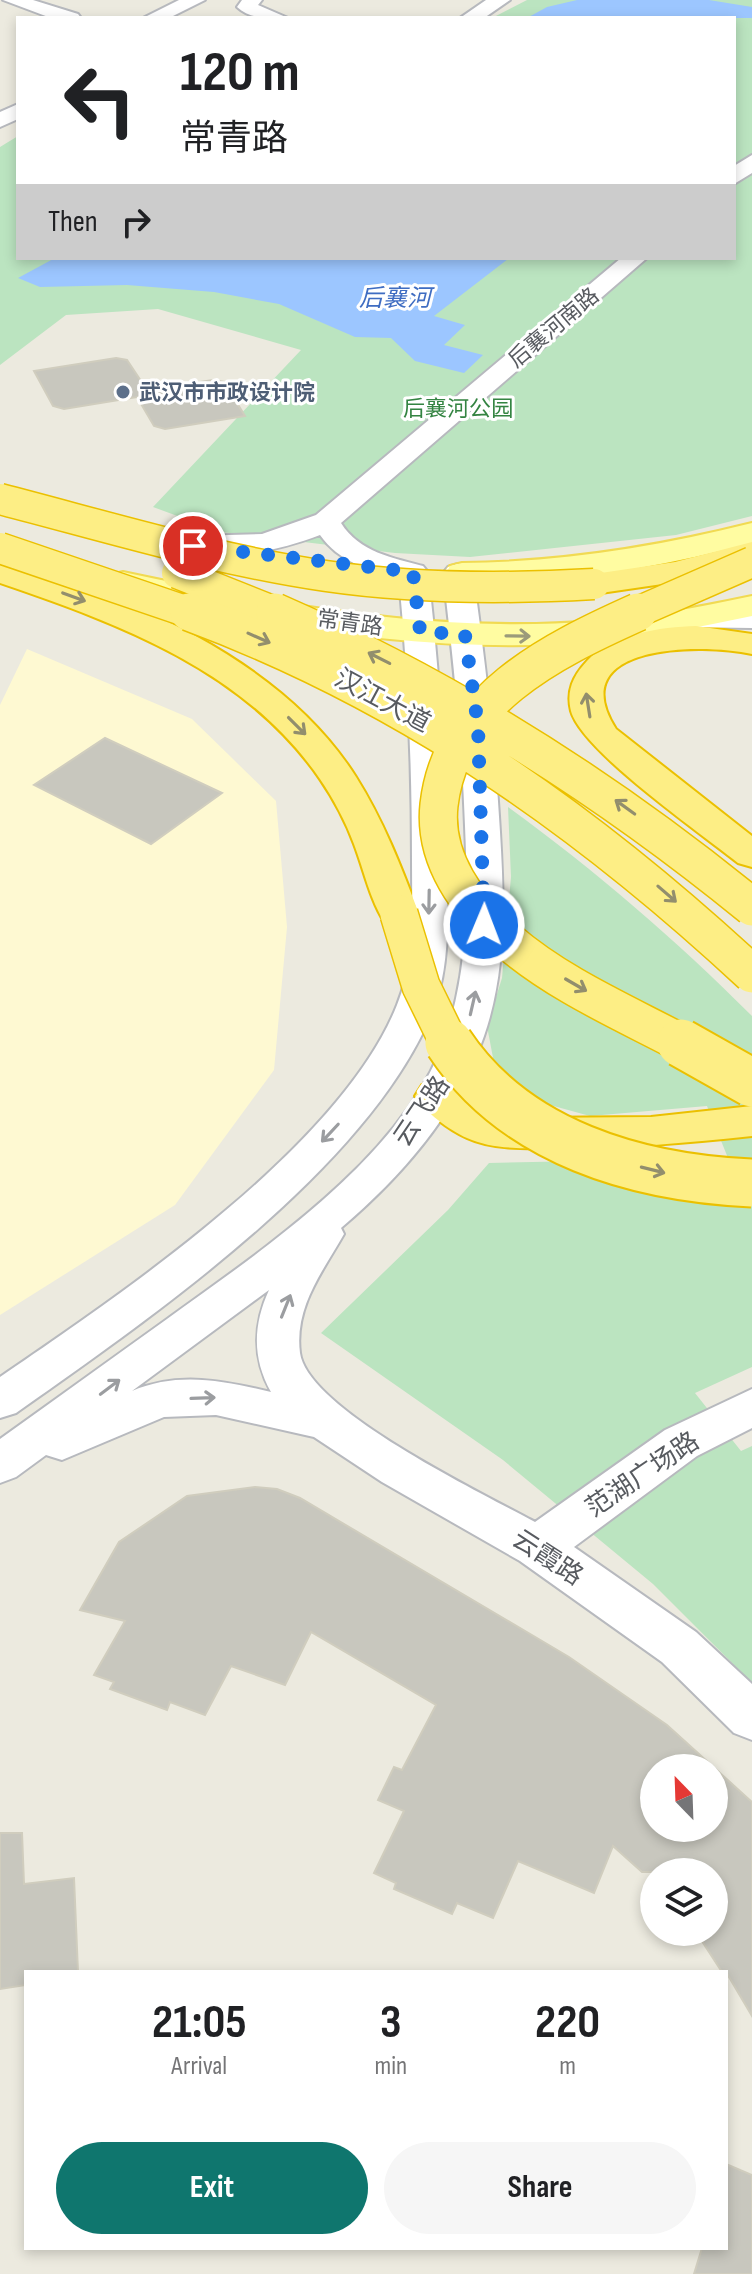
<!DOCTYPE html>
<meta charset="utf-8">
<style>
:root{--surface:#fff;--page:#f6f6f6;--text:#202124;--muted:#757577;--accent:#0f766e}
body{margin:0;font-family:"Sofia Sans Condensed","Noto Sans SC",sans-serif;background:var(--page);color:var(--text);height:100vh;display:flex;flex-direction:column;font-size:30px;white-space:nowrap}
*{box-sizing:border-box;margin:0}
p{font-size:26px;color:var(--muted)}
.icon{flex:none;width:44px;height:44px;fill:none;stroke:currentColor;stroke-width:2;stroke-linecap:round;stroke-linejoin:round}
.map{position:relative;flex:1;overflow:hidden}
.drawer{position:absolute;left:24px;top:1970px;width:704px;height:280px;display:flex;flex-direction:column;background:var(--surface);border-radius:0px;box-shadow:0 4px 12px #0003}
.drawer>*{flex:none}
.top-card{position:absolute;left:16px;top:16px;width:720px;height:244px;border-radius:0px;box-shadow:0 4px 12px #0003;background:#fff;color:var(--text);overflow:hidden}
.needle{width:52px;rotate:337deg}
.buttons{position:absolute;left:640px;top:1754px;display:grid;gap:16px}
.buttons a{display:grid;place-items:center;width:88px;height:88px;border-radius:50%;background:var(--surface);box-shadow:0 4px 12px #0003;font-size:40px}
.pin{position:absolute;display:grid;place-items:center;width:68px;height:68px;color:#fff;margin:-34px;border:4px solid #fff;border-radius:50%;box-shadow:0 2px 8px #0007}
.me{position:absolute;width:88px;margin:-44px;rotate:1deg;stroke-linejoin:round;filter:drop-shadow(0 0 6px #0008)}
.turn{display:flex;align-items:center;gap:28px;height:168px;padding:0 32px;font-size:36px}
.turn .icon{width:104px;height:104px;stroke-width:2.5}
.turn b{display:block;font-size:56px;line-height:68px}
.then{display:flex;align-items:center;height:76px;padding:0 32px;background:#0003;gap:16px;font-size:30px}
.eta{display:flex;justify-content:space-evenly;align-items:center;height:136px;text-align:center}
.eta b{font-size:48px;font-weight:700;line-height:56px}
.action{display:flex;gap:16px;margin-top:auto;padding:16px 32px}
.action a{flex:1;height:92px;border-radius:48px;background:var(--accent);color:#fff;font-size:32px;font-weight:700;line-height:92px;text-align:center}
.action a+a{background:var(--page);color:var(--text)}
.map>svg:first-child{display:block}
.commercial{fill:#fef9d2}
.green{fill:#bbe4c0}
.water{fill:#9cc6ff}
.building{fill:#c8c7be;stroke:#d0cdbe;stroke-width:2;fill-rule:evenodd}
.lines{fill:none;stroke-linecap:round;stroke-linejoin:round}
.minor-casing{stroke:#b7b9be;stroke-width:4}
.major-casing{stroke:#f1da52;stroke-width:4}
.highway-casing{stroke:#ebc000;stroke-width:4}
.minor{fill:#fff;fill-rule:evenodd}
.major{fill:#fffca1;fill-rule:evenodd}
.highway{fill:#fdee85;fill-rule:evenodd}
.highway-bridge-far2-casing{stroke:#ebc000;stroke-width:33;stroke-linecap:butt}
.highway-bridge-far1-casing{stroke:#ebc000;stroke-width:40;stroke-linecap:butt}
.highway-bridge-casing{stroke:#ebc000;stroke-width:51;stroke-linecap:butt}
.highway-bridge-far2{stroke:#fdee85;stroke-width:30}
.highway-bridge-far1{stroke:#fdee85;stroke-width:37}
.highway-bridge{stroke:#fdee85;stroke-width:47}
.oneway{stroke:#928e6d}
.oneway2{stroke:#9b9b7a}
.oneway3{stroke:#9b9da0}
.route{stroke:#1a73e8;stroke-width:14;stroke-dasharray:0 25.2}
.service-dot{fill:#5c6f8a;stroke:#fff;stroke-width:3}
.labels{text-anchor:middle;stroke-width:6;stroke-linejoin:round;paint-order:stroke}
.far-street-label{font-size:22px;fill:#585b60;stroke:#fff}
.far-service-label{font-size:22px;font-weight:bold;fill:#4e5e75;stroke:#fff;text-anchor:start}
.far-park-label{font-size:22px;fill:#348442;stroke:#fff}
.far-water-label{font-size:24px;font-style:italic;fill:#3f6dc2;stroke:#fff}
.street-label{font-size:26px;fill:#585b60;stroke:#fff}
</style>
<div class="map">
<svg width="752" height="2274" viewBox="0 0 752 2274">
<rect width="100%" height="100%" fill="#eceadf"/>
<path class="commercial" d="M 27,649 L 192,719 L 276,801 L 287,927 L 274,1070 L 175,1205 L 0,1315 L 0,705 Z"/>
<path class="green" d="M 527,0 L 752,0 L 752,516 L 676,535 L 470,557 L 395,553 L 221,532 L 153,507 L 301,350 L 158,309 L 66,315 L 0,365 L 0,147 L 18,136 L 18,258 L 734,258 L 734,18 L 492,18 Z
M 508,807 C 596,871 675,939 752,1016 L 752,1367 L 695,1393 L 741,1451 L 752,1446 L 752,1683 L 653,1584 L 503,1460 L 321,1333 L 448,1210 L 489,1163 L 728,1158 L 707,1106 L 590,1116 L 539,1102 L 494,1063 L 487,1026 L 502,978 L 511,877 Z"/>
<path class="water" d="M 577,0 L 709,0 L 752,7 L 752,18 L 527,18 L 547,7 Z
M 55,258 L 507,258 L 508,259 L 434,316 L 465,325 L 444,345 L 483,355 L 464,373 L 415,361 L 391,338 L 355,337 L 279,304 L 214,292 L 127,285 L 40,287 L 18,278 Z"/>
<path class="building" d="M 116,358 L 127,360 L 147,390 L 213,380 L 224,382 L 245,416 L 165,429 L 154,426 L 137,397 L 64,409 L 53,406 L 34,371 Z
M 105,738 L 222,793 L 151,844 L 34,785 Z
M 255,1487 L 277,1489 L 300,1498 L 569,1657 L 667,1725 L 752,1802 L 752,2016 L 726,1972 L 722,1972 L 696,1932 L 714,1932 L 714,1872 L 642,1872 L 613,1846 L 594,1893 L 518,1861 L 493,1918 L 457,1903 L 452,1914 L 394,1889 L 396,1883 L 374,1873 L 404,1811 L 378,1800 L 394,1767 L 402,1770 L 436,1705 L 311,1632 L 285,1685 L 231,1666 L 205,1715 L 170,1702 L 167,1710 L 110,1689 L 114,1682 L 94,1675 L 125,1621 L 80,1610 L 119,1542 L 187,1496 ZM 654,1768 L 714,1768 L 714,1828 L 654,1828 Z
M 0,1833 L 22,1833 L 24,1884 L 74,1878 L 78,1972 L 26,1972 L 26,1985 L 0,1989 Z
M 726,2164 L 752,2175 L 752,2274 L 694,2274 L 702,2248 L 726,2248 Z"/>
<g class="lines">
<defs>
<path id="minor" d="M 3,0 L 33,0 L 78,14 L 81,18 L 51,18 Z
M 179,0 L 205,0 L 169,18 L 143,18 Z
M 242,0 L 262,0 L 258,5 L 288,18 C 270,18 251,20 237,7 Z
M 486,0 L 510,0 L 484,18 L 460,18 Z
M 18,104 L 18,119 L 0,127 L 0,112 Z
M 752,155 L 752,173 L 734,184 L 734,166 Z
M 621,258 L 647,258 L 341,523 C 359,552 393,558 423,566 L 428,572 C 439,668 445,764 447,861 C 447,908 451,960 435,1005 C 375,1164 152,1317 16,1413 L 0,1418 L 0,1377 C 123,1293 342,1145 397,1005 C 415,961 412,908 412,861 C 412,766 408,672 399,578 C 368,570 339,562 320,535 C 277,551 229,562 184,551 L 179,545 L 184,539 L 194,536 L 262,534 L 316,515 Z
M 458,564 L 468,567 L 473,573 C 485,660 495,745 500,832 C 504,900 507,970 484,1036 C 458,1112 401,1177 341,1228 L 344,1234 C 323,1271 294,1307 300,1353 C 308,1410 484,1494 535,1522 L 665,1430 L 752,1389 L 752,1428 L 697,1456 L 574,1547 L 696,1632 L 752,1684 L 752,1740 L 734,1733 L 662,1662 L 520,1561 L 382,1482 L 314,1437 L 216,1415 L 164,1417 L 62,1460 L 46,1455 L 16,1477 L 0,1483 L 0,1439 C 56,1399 111,1359 167,1319 C 265,1248 407,1154 446,1035 C 469,966 468,896 465,826 C 462,740 453,657 443,573 L 448,567 ZM 269,1290 C 253,1325 252,1358 271,1392 C 225,1381 178,1371 132,1391 Z
M 752,610 L 752,628 L 682,627 L 678,621 L 682,615 Z"/>
<path id="major" d="M 752,523 L 752,543 C 676,563 598,578 519,582 C 496,583 472,585 450,580 L 446,573 L 450,566 L 462,563 C 562,562 656,547 752,523 Z
M 123,572 C 278,605 436,634 595,621 C 648,617 700,607 752,596 L 752,616 C 700,627 648,637 595,642 C 435,655 267,628 111,589 L 107,582 L 111,575 Z"/>
<path id="highway" d="M 752,542 L 752,562 L 676,582 L 594,594 L 582,591 L 578,584 L 582,577 L 594,574 L 675,562 Z
M 0,562 C 129,594 282,660 356,777 C 383,820 401,866 419,914 L 413,923 L 399,927 L 385,923 C 370,900 364,870 354,844 C 346,822 333,798 320,779 C 245,670 120,624 0,583 Z
M 696,626 L 752,634 L 752,654 C 703,643 561,643 616,729 L 752,836 L 752,867 L 738,863 C 702,834 582,751 571,711 C 566,691 573,676 587,661 C 611,634 661,627 696,626 Z
M 437,1081 L 452,1085 L 492,1113 L 520,1118 L 651,1117 L 752,1106 L 752,1136 C 689,1143 627,1148 563,1148 C 533,1148 495,1151 467,1138 C 449,1130 425,1112 415,1096 L 422,1085 Z"/>
</defs>
<use href="#minor" class="minor-casing"/>
<use href="#major" class="major-casing"/>
<use href="#highway" class="highway-casing"/>
<use href="#minor" class="minor"/>
<use href="#major" class="major"/>
<use href="#highway" class="highway"/>
<defs>
<path id="highway-bridge-far2" d="M 0,499 C 108,527 216,560 326,576 C 415,589 505,589 594,584
M 0,548 L 194,614
M 177,573 L 280,614
M 633,614 L 752,562"/>
<path id="highway-bridge-far1" d="M 189,612 C 405,692 584,818 752,974
M 275,612 C 449,688 605,787 752,907
M 638,612 C 551,651 451,700 439,805 C 433,859 468,906 507,940 C 559,985 625,1013 685,1045
M 399,914 L 421,986 L 450,1045"/>
<path id="highway-bridge" d="M 449,1043 C 515,1143 638,1178 752,1183
M 681,1043 L 752,1083"/>
</defs>
<use href="#highway-bridge-far2" class="highway-bridge-far2-casing"/>
<use href="#highway-bridge-far1" class="highway-bridge-far1-casing"/>
<use href="#highway-bridge" class="highway-bridge-casing"/>
<use href="#highway-bridge-far2" class="highway-bridge-far2"/>
<use href="#highway-bridge-far1" class="highway-bridge-far1"/>
<use href="#highway-bridge" class="highway-bridge"/>
</g>
<defs><path id="oneway-shaft" d="M-6 0H5M1.5-3L5.5 0L1.5 3" fill="none" stroke-width="1.6" stroke-linecap="round" stroke-linejoin="round" transform="scale(2)"/></defs>
<g class="oneway">
<use href="#oneway-shaft" transform="translate(74 597) rotate(20)"/>
<use href="#oneway-shaft" transform="translate(259 638) rotate(24)"/>
<use href="#oneway-shaft" transform="translate(379 658) rotate(-153)"/>
<use href="#oneway-shaft" transform="translate(588 705) rotate(-99)"/>
<use href="#oneway-shaft" transform="translate(297 726) rotate(45)"/>
<use href="#oneway-shaft" transform="translate(625 807) rotate(-144)"/>
<use href="#oneway-shaft" transform="translate(667 894) rotate(41)"/>
<use href="#oneway-shaft" transform="translate(576 985) rotate(30)"/>
<use href="#oneway-shaft" transform="translate(653 1170) rotate(14)"/>
</g>
<use class="oneway2" href="#oneway-shaft" transform="translate(518 636) rotate(1)"/>
<g class="oneway3">
<use href="#oneway-shaft" transform="translate(429 902) rotate(91)"/>
<use href="#oneway-shaft" transform="translate(473 1003) rotate(-77)"/>
<use href="#oneway-shaft" transform="translate(330 1133) rotate(133)"/>
<use href="#oneway-shaft" transform="translate(286 1306) rotate(-68)"/>
<use href="#oneway-shaft" transform="translate(110 1387) rotate(-37)"/>
<use href="#oneway-shaft" transform="translate(203 1398) rotate(-2)"/>
</g>
<g class="lines">
<path class="route" d="M 193,546 L 413,572 L 420,631 L 465,635 L 478,726 L 484,925"/>
</g>
<circle class="service-dot" cx="123" cy="392" r="8"/>
<g class="labels">
<g class="far-street-label">
<text transform="translate(553 327) rotate(-40)" y="8">后襄河南路</text>
<text transform="translate(350 622) rotate(8)" y="8">常青路</text>
</g>
<g class="far-service-label">
<text x="139" y="400">武汉市市政设计院</text>
</g>
<g class="far-park-label">
<text x="458" y="416">后襄河公园</text>
</g>
<g class="far-water-label">
<text x="395" y="306">后襄河</text>
</g>
<g class="street-label">
<text transform="translate(383 700) rotate(28)" y="9">汉江大道</text>
<text transform="translate(421 1111) rotate(-56)" y="9">云飞路</text>
<text transform="translate(642 1474) rotate(-34)" y="9">范湖广场路</text>
<text transform="translate(548 1557) rotate(33)" y="9">云霞路</text>
</g>
</g>
</svg>
<div class="buttons">
<a><svg class="needle" viewBox="-14 -14 28 28"><path d="M0-13l5 13h-10z" fill="#e53935"/><path d="M0 13l5-13h-10z" fill="#757577"/></svg></a>
<a><svg class="icon" aria-label="layers" viewBox="0 0 24 24"><path d="M12 4l9 5-9 5-9-5zM3 14l9 5 9-5"/></svg></a>
</div>
<div class="pin" style="left:193px;top:546px;background:#d93025"><svg class="icon" aria-label="arrive" viewBox="0 0 24 24"><path d="M6 21V4h12l-3 4 3 4H6"/></svg></div>
<svg class="me" style="left:484px;top:925px" viewBox="-20 -20 40 40"><circle r="17" fill="#1a73e8" stroke="#fff" stroke-width="3"/><path d="M0-11L8 9 0 5-8 9z" fill="#fff"/></svg>
<div class="top-card">
<div class="turn"><svg class="icon" aria-label="left" viewBox="0 0 24 24"><path d="M17 20v-9H6M10 6l-5 5 5 5"/></svg><div><b>120 m</b>常青路</div></div>
<div class="then">Then<svg class="icon" aria-label="right" viewBox="0 0 24 24"><path d="M7 20v-9h11M14 6l5 5-5 5"/></svg></div>
</div>
<section class="drawer">
<div class="eta">
<div><b>21:05</b><p>Arrival</p></div>
<div><b>3</b><p>min</p></div>
<div><b>220</b><p>m</p></div>
</div>
<div class="action"><a>Exit</a><a>Share</a></div>
</section>
</div>
